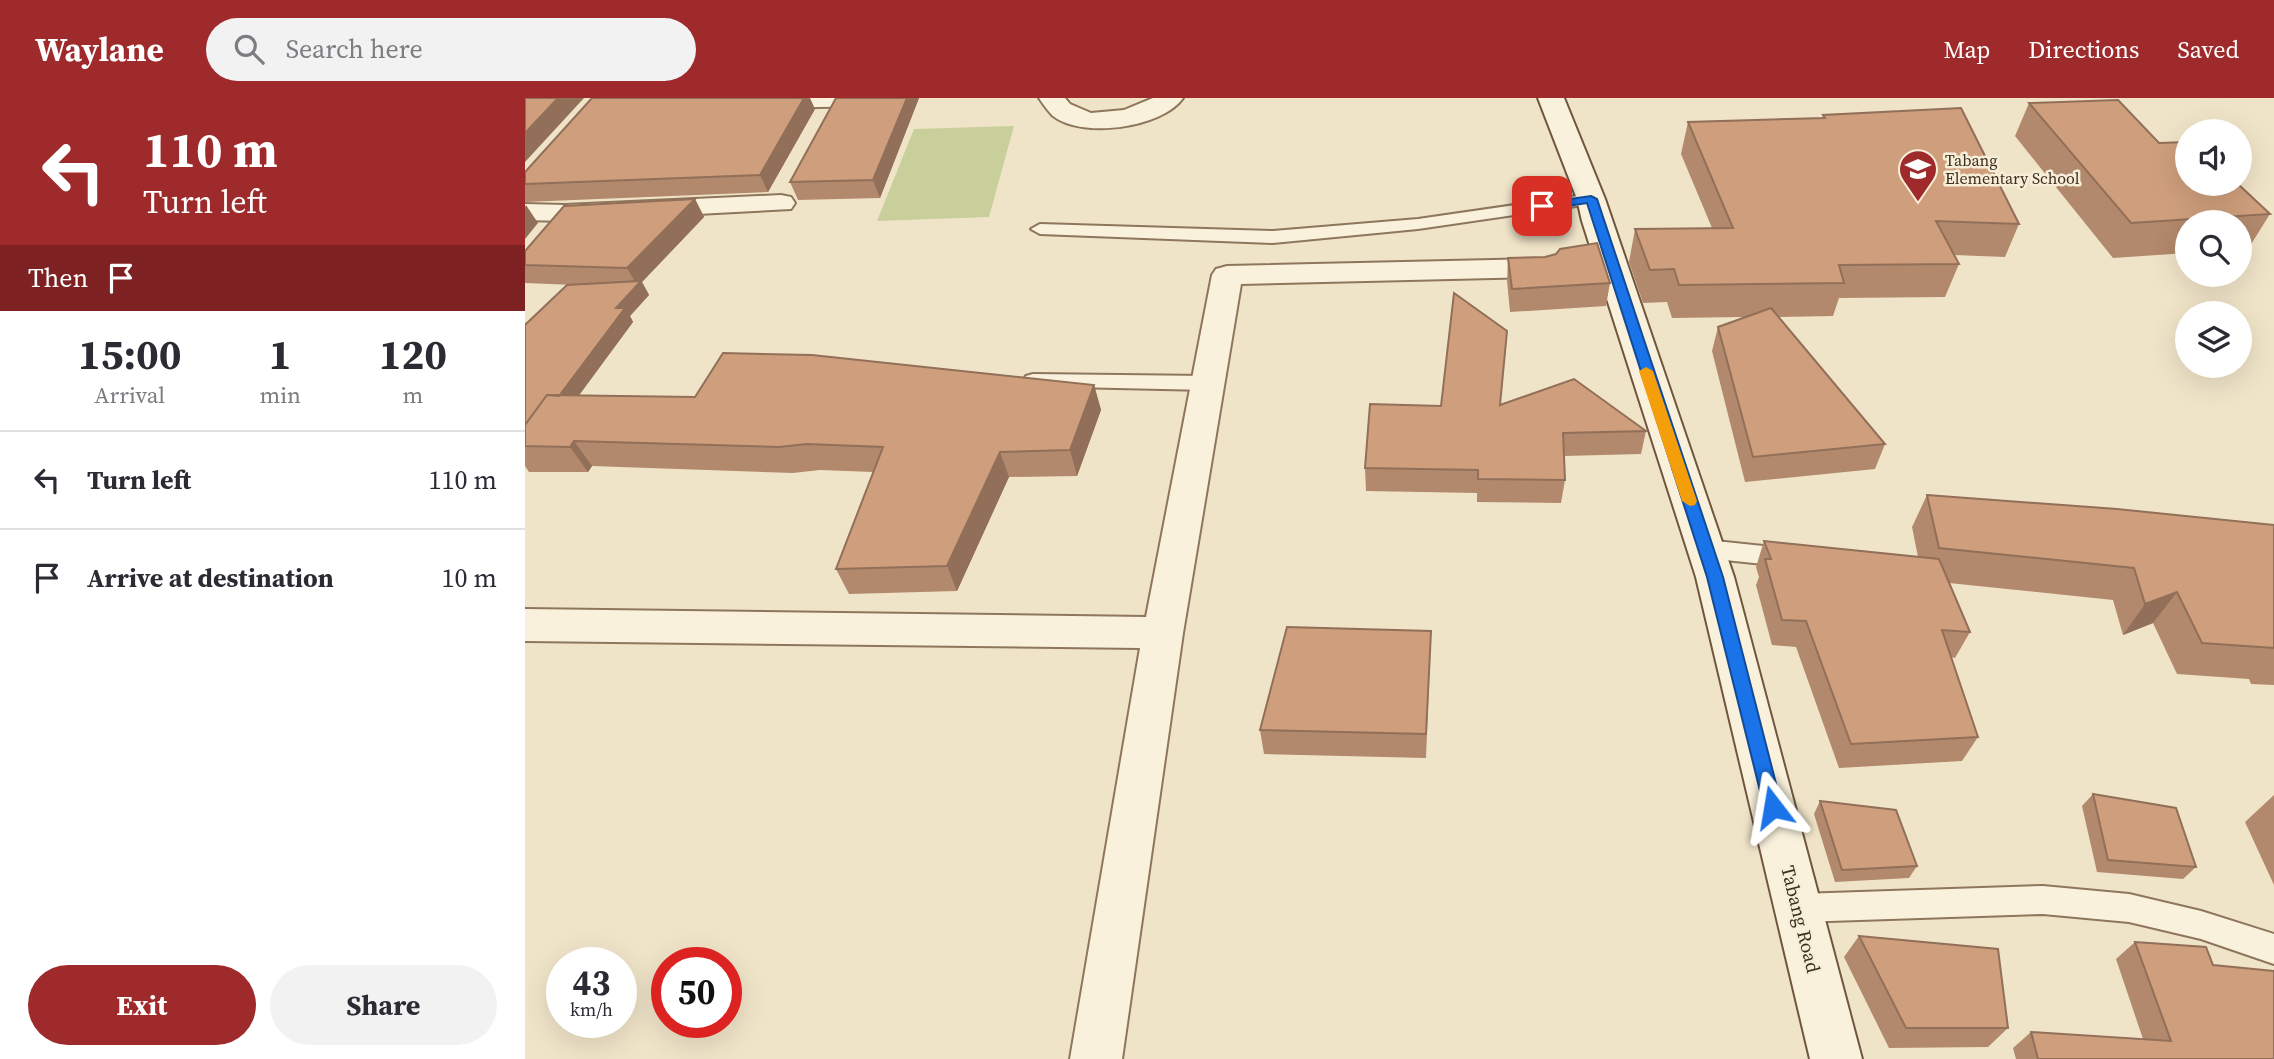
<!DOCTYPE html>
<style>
:root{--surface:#fff;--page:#f2f2f3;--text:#2b2b33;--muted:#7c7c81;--line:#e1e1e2;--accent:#9e2a2b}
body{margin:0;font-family:"Source Serif 4",serif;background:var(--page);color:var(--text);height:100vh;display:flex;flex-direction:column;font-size:26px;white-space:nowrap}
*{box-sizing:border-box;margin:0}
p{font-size:23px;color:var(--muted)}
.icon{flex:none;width:38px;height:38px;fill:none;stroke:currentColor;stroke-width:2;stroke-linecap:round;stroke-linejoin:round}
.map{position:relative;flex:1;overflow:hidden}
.drawer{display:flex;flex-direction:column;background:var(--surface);width:525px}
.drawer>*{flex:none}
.guide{background:#9e2a2b;color:#fff;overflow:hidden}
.buttons{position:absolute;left:1650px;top:21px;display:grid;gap:14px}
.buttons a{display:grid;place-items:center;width:77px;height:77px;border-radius:50%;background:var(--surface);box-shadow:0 7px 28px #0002;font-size:35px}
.speed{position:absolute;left:21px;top:849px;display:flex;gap:14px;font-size:35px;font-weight:700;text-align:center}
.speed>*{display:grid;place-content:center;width:91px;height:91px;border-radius:50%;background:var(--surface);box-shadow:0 7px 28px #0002;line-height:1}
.speed small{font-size:18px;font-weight:400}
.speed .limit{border:10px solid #d22;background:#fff;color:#111}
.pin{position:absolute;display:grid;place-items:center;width:60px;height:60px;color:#fff;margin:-30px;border-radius:14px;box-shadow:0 4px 10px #0006}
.me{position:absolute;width:77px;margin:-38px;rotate:346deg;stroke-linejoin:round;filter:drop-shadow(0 0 5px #0008)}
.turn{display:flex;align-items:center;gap:24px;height:147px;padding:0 28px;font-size:32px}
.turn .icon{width:91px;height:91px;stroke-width:2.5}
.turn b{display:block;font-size:49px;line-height:60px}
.then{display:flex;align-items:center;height:66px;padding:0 28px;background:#0003;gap:14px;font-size:26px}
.eta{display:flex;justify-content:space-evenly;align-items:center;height:119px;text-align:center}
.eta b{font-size:42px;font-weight:700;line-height:49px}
.action{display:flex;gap:14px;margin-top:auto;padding:14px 28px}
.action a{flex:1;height:80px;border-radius:42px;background:var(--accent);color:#fff;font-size:28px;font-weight:700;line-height:80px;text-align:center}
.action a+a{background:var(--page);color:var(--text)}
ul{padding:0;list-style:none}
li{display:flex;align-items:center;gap:21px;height:98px;padding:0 28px;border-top:2px solid var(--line)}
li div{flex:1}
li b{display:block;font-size:26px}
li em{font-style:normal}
header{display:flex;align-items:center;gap:42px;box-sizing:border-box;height:98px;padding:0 35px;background:var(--accent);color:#fff}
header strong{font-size:33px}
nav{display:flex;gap:38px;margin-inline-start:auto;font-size:24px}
.search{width:490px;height:63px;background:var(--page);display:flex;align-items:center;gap:18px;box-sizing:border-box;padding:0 24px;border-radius:38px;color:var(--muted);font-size:26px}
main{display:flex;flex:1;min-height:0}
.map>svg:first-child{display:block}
.green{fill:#c9cf9b}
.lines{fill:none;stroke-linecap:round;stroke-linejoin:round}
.lane-casing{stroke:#8d765c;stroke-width:4}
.street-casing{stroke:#8d765c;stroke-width:4}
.secondary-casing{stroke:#6f573f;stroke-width:4}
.lane{fill:#faf1dc;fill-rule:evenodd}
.street{fill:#faf1dc;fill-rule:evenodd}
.secondary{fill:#faf1dc;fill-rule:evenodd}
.wall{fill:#b2896c}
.shaded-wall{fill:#916f58}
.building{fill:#cf9f7d;stroke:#916f58;stroke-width:2}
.route{fill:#1a73e8;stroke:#114b97;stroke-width:2}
.slow{fill:#f59e0b}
.labels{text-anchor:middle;stroke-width:5;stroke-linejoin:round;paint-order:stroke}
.far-poi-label{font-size:16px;fill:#3d2e20;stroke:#f7eed8;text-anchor:start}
.street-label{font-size:19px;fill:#3d2e20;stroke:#f7eed8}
</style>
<header>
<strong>Waylane</strong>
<div class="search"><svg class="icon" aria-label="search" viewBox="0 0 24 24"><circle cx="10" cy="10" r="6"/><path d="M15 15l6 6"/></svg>Search here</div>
<nav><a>Map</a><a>Directions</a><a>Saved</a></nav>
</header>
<main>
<section class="drawer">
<div class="guide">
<div class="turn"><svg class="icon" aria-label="left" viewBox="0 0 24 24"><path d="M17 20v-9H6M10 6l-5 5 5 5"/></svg><div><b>110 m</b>Turn left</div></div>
<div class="then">Then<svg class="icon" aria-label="arrive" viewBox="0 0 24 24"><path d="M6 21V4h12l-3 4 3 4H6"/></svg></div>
</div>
<div class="eta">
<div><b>15:00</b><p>Arrival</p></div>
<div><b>1</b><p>min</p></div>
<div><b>120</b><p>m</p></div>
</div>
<ul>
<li><svg class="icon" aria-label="left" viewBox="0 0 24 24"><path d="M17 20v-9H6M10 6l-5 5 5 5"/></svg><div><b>Turn left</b></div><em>110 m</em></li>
<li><svg class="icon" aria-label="arrive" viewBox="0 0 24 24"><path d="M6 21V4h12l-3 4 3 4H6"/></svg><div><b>Arrive at destination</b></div><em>10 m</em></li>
</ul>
<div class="action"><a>Exit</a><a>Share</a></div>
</section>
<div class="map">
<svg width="1749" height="961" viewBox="0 0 1749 961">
<rect width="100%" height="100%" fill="#f0e4c8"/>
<path class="green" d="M 489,28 L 464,119 L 352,123 L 389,31 Z"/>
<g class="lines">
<defs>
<path id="lane" d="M 1066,96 L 1072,97 L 1075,101 L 1072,105 L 893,131 L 748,145 L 515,136 L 506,131 L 515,126 L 748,133 L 893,121 Z
M 508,276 L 682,278 L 689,280 L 693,285 L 689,290 L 682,292 L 501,288 L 498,283 L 501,278 Z
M 1181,442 L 1266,451 L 1275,454 L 1278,460 L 1275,466 L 1266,469 L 1181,460 L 1173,457 L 1169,451 L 1173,445 Z
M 1518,788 L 1604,796 L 1676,813 L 1749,836 L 1749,866 L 1676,841 L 1604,824 L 1518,816 L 1274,824 L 1263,820 L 1259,810 L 1263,800 L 1274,796 Z"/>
<path id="street" d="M 222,0 L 363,0 L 359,5 L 350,8 L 233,10 L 224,7 Z
M 514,0 L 540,0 L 545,6 L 566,15 L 599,12 L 628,0 L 658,0 C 637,30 557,41 528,18 C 523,13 518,6 514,0 Z
M 256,97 L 266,99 L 270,105 L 266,111 L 40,123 L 0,122 L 0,106 L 40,107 Z
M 1017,161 L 1028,164 L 1032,170 L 1028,176 L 1017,179 L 716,186 L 658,535 L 597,961 L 545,961 L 615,550 L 0,543 L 0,511 L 621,519 L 687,177 L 691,171 L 702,168 Z"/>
<path id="secondary" d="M 1013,0 L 1039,0 L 1080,101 L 1209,479 L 1337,961 L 1285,961 L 1171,479 L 1057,123 L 1052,101 Z"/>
</defs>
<use href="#lane" class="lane-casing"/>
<use href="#street" class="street-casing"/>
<use href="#secondary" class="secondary-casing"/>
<use href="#lane" class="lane"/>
<use href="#street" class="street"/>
<use href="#secondary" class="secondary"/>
</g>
<path class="wall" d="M 311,0 L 394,0 L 355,100 L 273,102 L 265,84 Z
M 1504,5 L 1634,45 L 1745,116 L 1723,151 L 1715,151 L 1715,124 L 1662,124 L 1662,155 L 1588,160 L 1490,38 Z
M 290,11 L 243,94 L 0,104 L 0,74 Z
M 1298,17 L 1494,126 L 1480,159 L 1429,157 L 1434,166 L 1420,199 L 1314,200 L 1308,218 L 1253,219 L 1360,346 L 1350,371 L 1220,384 L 1187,253 L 1193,229 L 1219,219 L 1147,220 L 1142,204 L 1118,205 L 1104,164 L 1110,131 L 1187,130 L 1156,56 L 1163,24 L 1297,21 Z
M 170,101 L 179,119 L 117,184 L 124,197 L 105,218 L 108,224 L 53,298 L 170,299 L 569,287 L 576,312 L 552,378 L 484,379 L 432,493 L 324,496 L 311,471 L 348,374 L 295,372 L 268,375 L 67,368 L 63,374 L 4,374 L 0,368 L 0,227 L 50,187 L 0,185 L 0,153 Z
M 983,160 L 1085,185 L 1081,208 L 985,214 L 982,183 Z
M 975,307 L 1121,333 L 1116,356 L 1039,358 L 1040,382 L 1036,405 L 952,404 L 952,395 L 841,393 L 840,370 L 916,308 Z
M 1402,397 L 1749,427 L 1749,587 L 1726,586 L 1724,581 L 1652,576 L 1628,525 L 1598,537 L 1588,502 L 1424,485 L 1445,534 L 1430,560 L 1426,559 L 1453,639 L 1437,663 L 1314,670 L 1271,549 L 1247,547 L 1231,487 L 1234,479 L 1231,469 L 1239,443 L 1393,459 L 1387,429 Z
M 906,533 L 901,660 L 739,656 L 735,632 Z
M 1568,696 L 1671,769 L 1658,781 L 1572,774 L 1557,708 Z
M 1749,697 L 1749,787 L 1720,724 Z
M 1295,703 L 1392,768 L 1384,780 L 1310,784 L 1289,716 Z
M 1334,838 L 1483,930 L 1463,949 L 1364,950 L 1319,859 Z
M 1610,844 L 1688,867 L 1749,961 L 1491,961 L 1488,950 L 1506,934 L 1618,941 L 1591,861 Z"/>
<path class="shaded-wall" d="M 33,0 L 59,0 L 0,64 L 0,35 Z
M 279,0 L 285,0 L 290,11 L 243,94 L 235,77 Z
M 382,0 L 394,0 L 355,100 L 348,82 Z
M 170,101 L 179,119 L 117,184 L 124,197 L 105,218 L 108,224 L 19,345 L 9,331 L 91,210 L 112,187 L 102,170 Z
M 1,107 L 13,125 L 0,141 L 0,109 Z
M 569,287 L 576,312 L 552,378 L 545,352 Z
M 49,343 L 67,368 L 63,374 L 45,349 Z
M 475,354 L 484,379 L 432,493 L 422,468 Z
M 1652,494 L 1628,525 L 1598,537 L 1620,506 Z"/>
<path class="building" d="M 0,0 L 33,0 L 0,35 Z
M 67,0 L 279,0 L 235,77 L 0,86 L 0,74 Z
M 311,0 L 382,0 L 348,82 L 265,84 Z
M 1593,2 L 1634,45 L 1662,44 L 1662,86 L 1713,86 L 1745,116 L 1606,125 L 1504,5 Z
M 1436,10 L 1494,126 L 1411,123 L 1434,166 L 1314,167 L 1319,185 L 1154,187 L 1149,171 L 1125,172 L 1110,131 L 1208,130 L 1163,24 L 1300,20 L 1298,17 Z
M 170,101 L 102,170 L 0,167 L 0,153 L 39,108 Z
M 1072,145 L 1085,185 L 987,191 L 983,160 L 1020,159 L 1031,156 L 1035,151 Z
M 116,183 L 91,210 L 100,210 L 34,298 L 22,297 L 0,327 L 0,227 L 42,187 Z
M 929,195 L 982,233 L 975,307 L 1049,281 L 1121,333 L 1038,335 L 1040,382 L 953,381 L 953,372 L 840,370 L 845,306 L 916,308 Z
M 1246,210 L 1360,346 L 1228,359 L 1193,229 Z
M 198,255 L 287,257 L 569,287 L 545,352 L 475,354 L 422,468 L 311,471 L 358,349 L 282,346 L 254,349 L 49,343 L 45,349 L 0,348 L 0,327 L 22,297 L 170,299 Z
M 1402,397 L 1592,411 L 1749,427 L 1749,550 L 1677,545 L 1652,494 L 1620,506 L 1609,470 L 1414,450 Z
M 1239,443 L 1414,461 L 1445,534 L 1417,532 L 1453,639 L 1326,646 L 1281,523 L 1257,522 L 1240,461 L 1246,461 Z
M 762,529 L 906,533 L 901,636 L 735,632 Z
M 1568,696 L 1651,710 L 1671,769 L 1583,762 Z
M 1295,703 L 1371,712 L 1392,768 L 1317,772 Z
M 1334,838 L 1473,851 L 1483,930 L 1381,930 Z
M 1610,844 L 1681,849 L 1688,867 L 1749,873 L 1749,961 L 1513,961 L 1506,934 L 1646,943 Z"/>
<path class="route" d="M 1066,98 L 1072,101 L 1198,479 L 1257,709 L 1254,714 L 1248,717 L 1241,714 L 1239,709 L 1182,479 L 1062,105 L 1017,112 L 1011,108 L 1017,105 Z"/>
<path class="slow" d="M 1121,269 L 1128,273 L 1172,403 L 1170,407 L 1165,408 L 1157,403 L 1114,273 Z"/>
<defs>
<symbol id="school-pin" viewBox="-11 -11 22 30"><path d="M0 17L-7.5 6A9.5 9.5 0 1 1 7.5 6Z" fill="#9e2a2b" stroke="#f7eed8"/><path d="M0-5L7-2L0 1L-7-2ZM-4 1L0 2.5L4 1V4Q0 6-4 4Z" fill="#fff"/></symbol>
</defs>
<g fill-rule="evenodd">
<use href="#school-pin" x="1371" y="49" width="44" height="60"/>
</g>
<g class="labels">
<g class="far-poi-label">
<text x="1420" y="68">Tabang<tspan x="1420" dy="18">Elementary School</tspan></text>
</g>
<g class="street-label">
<text transform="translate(1276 821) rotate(76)" y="7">Tabang Road</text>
</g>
</g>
</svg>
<div class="buttons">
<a><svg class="icon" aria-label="sound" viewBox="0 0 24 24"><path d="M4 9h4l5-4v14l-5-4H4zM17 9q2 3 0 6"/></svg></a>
<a><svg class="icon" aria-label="search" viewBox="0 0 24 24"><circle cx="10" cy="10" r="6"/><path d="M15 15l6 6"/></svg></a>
<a><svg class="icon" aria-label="layers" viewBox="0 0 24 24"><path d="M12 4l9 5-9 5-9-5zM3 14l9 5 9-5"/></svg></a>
</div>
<div class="speed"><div>43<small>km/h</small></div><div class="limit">50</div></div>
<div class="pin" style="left:1017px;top:108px;background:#d93025"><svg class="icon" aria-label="arrive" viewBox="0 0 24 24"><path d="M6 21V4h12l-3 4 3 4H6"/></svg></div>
<svg class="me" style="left:1248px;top:709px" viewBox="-20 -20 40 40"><path d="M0-17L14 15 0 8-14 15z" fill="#1a73e8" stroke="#fff" stroke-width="4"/></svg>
</div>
</main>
